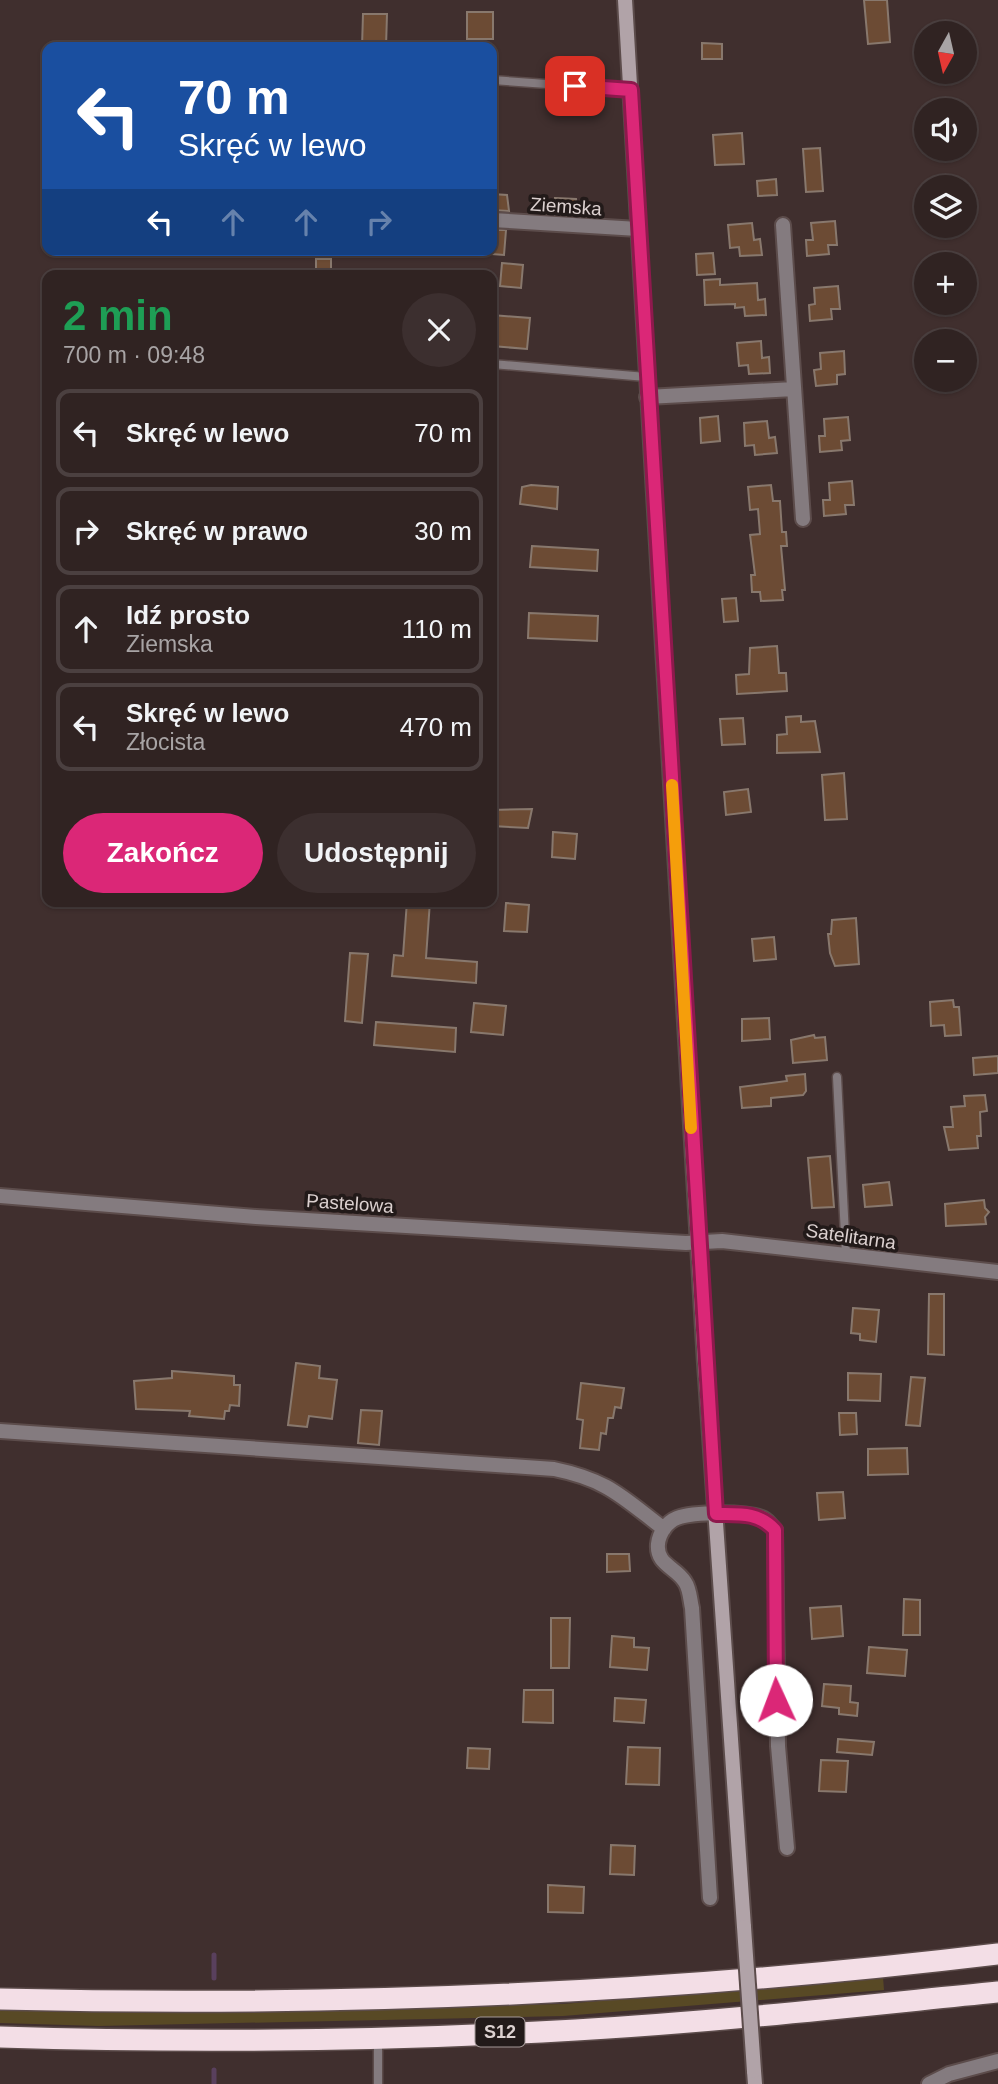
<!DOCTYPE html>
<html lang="pl">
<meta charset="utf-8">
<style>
:root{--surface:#302322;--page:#3c2f2f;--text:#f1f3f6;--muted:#a8a4a5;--line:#4b4040;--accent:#db2777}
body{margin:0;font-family:Helvetica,sans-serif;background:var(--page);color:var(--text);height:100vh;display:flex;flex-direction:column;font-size:26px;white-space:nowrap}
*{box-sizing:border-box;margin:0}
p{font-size:23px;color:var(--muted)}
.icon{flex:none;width:38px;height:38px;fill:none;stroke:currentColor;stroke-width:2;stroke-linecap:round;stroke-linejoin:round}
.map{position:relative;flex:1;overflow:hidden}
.sheet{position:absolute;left:42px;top:270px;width:455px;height:637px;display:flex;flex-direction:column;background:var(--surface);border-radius:14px;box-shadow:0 2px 5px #0004,0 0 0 2px var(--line)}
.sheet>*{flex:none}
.top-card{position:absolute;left:42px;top:42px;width:455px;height:214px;border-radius:14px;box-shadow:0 2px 5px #0004,0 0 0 2px var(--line);background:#1a4fa0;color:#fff;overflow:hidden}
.needle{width:46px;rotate:188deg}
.tools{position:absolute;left:914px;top:21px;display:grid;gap:14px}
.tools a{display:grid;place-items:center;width:63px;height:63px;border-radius:50%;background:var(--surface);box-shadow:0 2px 5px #0004,0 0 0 2px var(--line);font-size:35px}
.pin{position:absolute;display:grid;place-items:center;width:60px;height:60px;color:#fff;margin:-30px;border-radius:14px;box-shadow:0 4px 10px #0006}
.me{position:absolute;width:77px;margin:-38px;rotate:358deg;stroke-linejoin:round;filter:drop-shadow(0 0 5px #0008)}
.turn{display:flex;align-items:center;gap:24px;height:147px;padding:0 21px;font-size:32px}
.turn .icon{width:91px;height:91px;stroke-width:2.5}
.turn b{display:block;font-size:49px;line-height:60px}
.lanes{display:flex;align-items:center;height:66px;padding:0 21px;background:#0003;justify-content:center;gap:35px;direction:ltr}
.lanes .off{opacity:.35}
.round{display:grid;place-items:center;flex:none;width:74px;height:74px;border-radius:37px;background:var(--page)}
.headline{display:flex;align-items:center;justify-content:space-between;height:119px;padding:0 21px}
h1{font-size:42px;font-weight:600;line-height:52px;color:#1e9e55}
.action{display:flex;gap:14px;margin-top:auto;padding:14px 21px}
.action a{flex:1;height:80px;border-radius:42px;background:var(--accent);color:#fff;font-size:28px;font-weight:600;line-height:80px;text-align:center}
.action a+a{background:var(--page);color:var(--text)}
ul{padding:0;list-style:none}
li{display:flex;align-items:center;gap:21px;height:88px;margin:0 14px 10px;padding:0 7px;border:4px solid var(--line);border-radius:14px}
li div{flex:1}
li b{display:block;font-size:26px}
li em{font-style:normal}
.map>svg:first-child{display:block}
.green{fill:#584925}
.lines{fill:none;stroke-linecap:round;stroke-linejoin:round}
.stream{stroke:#59405d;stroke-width:5}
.building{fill:#6c4b34;stroke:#88786d;stroke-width:2}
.lane-casing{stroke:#5c4c4b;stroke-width:11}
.street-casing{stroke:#5c4c4b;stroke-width:18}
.secondary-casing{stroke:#5c4c4b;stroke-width:18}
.highway-casing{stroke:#5c4c4b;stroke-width:24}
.lane{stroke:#847b7f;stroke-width:8}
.street{stroke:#847b7f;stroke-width:14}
.secondary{stroke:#b1a3a8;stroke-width:14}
.highway{stroke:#f3dee6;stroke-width:21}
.secondary-bridge-casing{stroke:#5c4c4b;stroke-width:18;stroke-linecap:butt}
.secondary-bridge{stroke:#b1a3a8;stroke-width:14}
.route-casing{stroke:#8e194d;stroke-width:18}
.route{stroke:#db2777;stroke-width:12}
.slow{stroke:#f59e0b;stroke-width:12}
.labels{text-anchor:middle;stroke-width:7;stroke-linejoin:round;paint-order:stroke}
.shield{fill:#221a19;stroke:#a49998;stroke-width:2}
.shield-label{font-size:18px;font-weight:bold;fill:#dbd0cf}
.street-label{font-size:19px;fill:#dbd0cf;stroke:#221a19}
</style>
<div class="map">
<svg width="998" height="2084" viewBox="0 0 998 2084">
<rect width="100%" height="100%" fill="#402f2e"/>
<path class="green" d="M 883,1977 L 884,1990 L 563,2016 L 99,2026 L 0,2023 L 0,2009 L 103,2012 L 563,2004 Z"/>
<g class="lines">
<path class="stream" d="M 214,1978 L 214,1955
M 214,2070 L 214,2084"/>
</g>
<path class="building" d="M 864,0 L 887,0 L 890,42 L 868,44 Z
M 467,12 L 493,12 L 493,39 L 467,39 Z
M 363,14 L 387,14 L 386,47 L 362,47 Z
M 702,43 L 722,44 L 722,59 L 702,59 Z
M 742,133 L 744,164 L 715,165 L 713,135 Z
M 820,148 L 823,191 L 806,192 L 803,149 Z
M 776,179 L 777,195 L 758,196 L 757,181 Z
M 492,194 L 507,195 L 509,211 L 492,210 Z
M 555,198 L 576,199 L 578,216 L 546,214 L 547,200 L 555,201 Z
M 835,221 L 837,245 L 828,245 L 829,254 L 807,256 L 806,240 L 813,240 L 811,223 Z
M 752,223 L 754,240 L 760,239 L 762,255 L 740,256 L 739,247 L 730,248 L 728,225 Z
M 492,230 L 506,230 L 504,255 L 492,254 Z
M 713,253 L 715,274 L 697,275 L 696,254 Z
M 316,259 L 331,259 L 331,274 L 316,275 Z
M 502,263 L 523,265 L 521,288 L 500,286 Z
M 720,279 L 720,285 L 757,283 L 758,300 L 765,299 L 766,315 L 745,316 L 744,307 L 735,308 L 735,304 L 705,305 L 704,280 Z
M 838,286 L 840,309 L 831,309 L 832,319 L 810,321 L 809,305 L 815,304 L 814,288 Z
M 492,315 L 530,318 L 527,349 L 492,346 Z
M 761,341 L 762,358 L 769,357 L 770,373 L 749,374 L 748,365 L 739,366 L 737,343 Z
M 844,351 L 845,374 L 837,375 L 837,384 L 816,386 L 814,370 L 821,369 L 820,353 Z
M 718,416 L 720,441 L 701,443 L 700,418 Z
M 848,417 L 850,440 L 841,441 L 842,450 L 820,452 L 819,436 L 825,436 L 824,419 Z
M 767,421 L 769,438 L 775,437 L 777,453 L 755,455 L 754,445 L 745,446 L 744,423 Z
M 852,481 L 854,505 L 845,505 L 846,514 L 824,516 L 823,500 L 830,500 L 829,483 Z
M 531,485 L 558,487 L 557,509 L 520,504 L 522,487 Z
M 771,485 L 773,501 L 780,501 L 782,532 L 786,532 L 787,546 L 781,546 L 785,590 L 782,590 L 783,600 L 761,601 L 760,592 L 752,592 L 751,575 L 755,575 L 750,535 L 760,534 L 758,509 L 750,510 L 748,487 Z
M 532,546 L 598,550 L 597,571 L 530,567 Z
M 736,598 L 738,621 L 724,622 L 722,599 Z
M 529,613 L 598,616 L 597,641 L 528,638 Z
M 777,646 L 779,673 L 786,673 L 787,691 L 737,694 L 736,675 L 749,674 L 750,648 Z
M 801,716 L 801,722 L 815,721 L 820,752 L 777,753 L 777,735 L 787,734 L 786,717 Z
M 743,718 L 745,744 L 722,745 L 720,719 Z
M 844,773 L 847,819 L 825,820 L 822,775 Z
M 748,789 L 751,812 L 726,815 L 724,792 Z
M 532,809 L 528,828 L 492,826 L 492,810 Z
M 553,832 L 577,834 L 575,859 L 552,857 Z
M 407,901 L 430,901 L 426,958 L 477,962 L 476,983 L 392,976 L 394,955 L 403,956 Z
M 506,903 L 529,905 L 527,932 L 504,931 Z
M 856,918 L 859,964 L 835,966 L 830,953 L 828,934 L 831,934 L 832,920 Z
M 774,937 L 776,959 L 754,961 L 752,939 Z
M 350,953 L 368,954 L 362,1023 L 345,1021 Z
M 953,1000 L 954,1007 L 959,1007 L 961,1035 L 945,1036 L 944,1025 L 931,1026 L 930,1002 Z
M 474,1003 L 506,1006 L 503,1035 L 471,1032 Z
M 769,1018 L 770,1039 L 742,1041 L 742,1019 Z
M 376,1022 L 456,1028 L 455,1052 L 374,1045 Z
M 814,1035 L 815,1038 L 825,1037 L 827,1060 L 793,1063 L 791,1040 Z
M 998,1056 L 998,1073 L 974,1075 L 973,1058 Z
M 805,1074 L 806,1091 L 803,1095 L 771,1098 L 771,1106 L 742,1108 L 740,1087 L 787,1081 L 786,1076 Z
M 985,1095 L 987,1111 L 980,1112 L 981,1136 L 977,1136 L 978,1148 L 949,1150 L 944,1127 L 953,1127 L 951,1107 L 965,1106 L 964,1096 Z
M 830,1156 L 834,1207 L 812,1208 L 808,1158 Z
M 889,1182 L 892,1205 L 865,1207 L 863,1185 Z
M 984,1200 L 985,1208 L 989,1212 L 985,1217 L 986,1224 L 946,1226 L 945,1204 Z
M 929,1294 L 944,1294 L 944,1355 L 928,1354 Z
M 853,1308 L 879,1310 L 876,1342 L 860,1340 L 860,1334 L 851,1333 Z
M 296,1363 L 320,1366 L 319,1378 L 337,1380 L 332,1419 L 309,1416 L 307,1427 L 288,1425 Z
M 172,1371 L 234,1376 L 234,1385 L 240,1385 L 239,1406 L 230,1405 L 229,1411 L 225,1411 L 224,1419 L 189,1416 L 190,1411 L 136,1409 L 134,1381 L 172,1378 Z
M 848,1373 L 881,1374 L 880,1401 L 848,1400 Z
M 911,1377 L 925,1378 L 920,1426 L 906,1425 Z
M 581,1383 L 624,1388 L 621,1408 L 615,1407 L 613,1418 L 608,1418 L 606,1434 L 601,1433 L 599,1450 L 580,1448 L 583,1420 L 577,1419 Z
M 361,1410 L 382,1411 L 379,1445 L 358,1443 Z
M 839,1413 L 856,1413 L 857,1434 L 840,1435 Z
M 907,1448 L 908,1474 L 868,1475 L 868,1449 Z
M 843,1492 L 845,1518 L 819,1520 L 817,1493 Z
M 607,1554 L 629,1554 L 630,1571 L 607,1572 Z
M 904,1599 L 920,1600 L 920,1635 L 903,1635 Z
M 841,1606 L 843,1636 L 812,1639 L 810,1608 Z
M 551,1618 L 570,1618 L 569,1668 L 551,1668 Z
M 612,1636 L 634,1638 L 634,1647 L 649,1648 L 647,1670 L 610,1667 Z
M 869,1647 L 907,1650 L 905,1676 L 867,1673 Z
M 824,1684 L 851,1686 L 850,1702 L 858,1703 L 857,1716 L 839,1714 L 839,1708 L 822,1706 Z
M 524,1690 L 553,1690 L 553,1723 L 523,1722 Z
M 615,1698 L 646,1700 L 644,1723 L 614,1721 Z
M 838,1739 L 874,1742 L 872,1755 L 837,1752 Z
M 628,1747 L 660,1748 L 659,1785 L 626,1784 Z
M 468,1748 L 490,1749 L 489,1769 L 467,1768 Z
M 821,1760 L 848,1761 L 846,1792 L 819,1791 Z
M 611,1845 L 635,1846 L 634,1875 L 610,1874 Z
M 548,1885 L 584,1887 L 583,1913 L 548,1912 Z"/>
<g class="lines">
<defs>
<path id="lane" d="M 492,80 L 631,90
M 492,364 L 646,377
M 837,1077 L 846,1255
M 378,2038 L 378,2084"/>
<path id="street" d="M 492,220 L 638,229
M 783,225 L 803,519
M 647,397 L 794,389
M 0,1196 L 256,1217 L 686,1243 L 722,1241 L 998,1272
M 0,1431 L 554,1469 C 608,1480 622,1497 664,1529
M 710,1898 L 692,1608 C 690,1600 690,1589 685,1582 C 676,1567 656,1565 658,1544 C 659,1533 667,1522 677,1518 C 692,1512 749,1511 764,1519 C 768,1521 772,1527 775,1530 L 778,1746 L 787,1848
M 929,2084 L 949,2074 L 998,2061"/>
<path id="secondary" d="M 625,0 L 705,1364 L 744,1927
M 754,2071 L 755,2084"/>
<path id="highway" d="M 0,1999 C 333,2007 667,1994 998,1954
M 0,2037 C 192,2043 385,2041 576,2030 C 717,2022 858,2006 998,1992"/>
</defs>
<use href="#lane" class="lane-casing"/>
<use href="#street" class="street-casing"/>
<use href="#secondary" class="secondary-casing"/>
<use href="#highway" class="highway-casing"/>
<use href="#lane" class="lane"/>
<use href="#street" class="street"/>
<use href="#secondary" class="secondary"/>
<use href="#highway" class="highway"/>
<defs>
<path id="secondary-bridge" d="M 744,1927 L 754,2071"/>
</defs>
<use href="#secondary-bridge" class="secondary-bridge-casing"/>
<use href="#secondary-bridge" class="secondary-bridge"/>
</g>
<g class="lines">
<defs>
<path id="route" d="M 575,86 L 631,90 L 716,1514 C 740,1514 758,1512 775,1530 L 776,1700"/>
</defs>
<use href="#route" class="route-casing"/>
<use href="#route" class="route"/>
<path class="slow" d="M 672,785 L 691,1128"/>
</g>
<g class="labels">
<rect class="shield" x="475.5" y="2017.5" width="49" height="29" rx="5"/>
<g class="shield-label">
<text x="500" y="2038">S12</text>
</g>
<g class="street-label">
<text transform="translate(566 206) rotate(4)" y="7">Ziemska</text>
<text transform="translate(350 1203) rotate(4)" y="7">Pastelowa</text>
<text transform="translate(851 1236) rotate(8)" y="7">Satelitarna</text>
</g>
</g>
</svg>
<div class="tools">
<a><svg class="needle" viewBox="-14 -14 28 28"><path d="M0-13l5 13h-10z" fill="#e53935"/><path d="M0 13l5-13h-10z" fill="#a8a4a5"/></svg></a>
<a><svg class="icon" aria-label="sound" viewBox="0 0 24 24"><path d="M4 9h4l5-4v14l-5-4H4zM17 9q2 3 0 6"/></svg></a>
<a><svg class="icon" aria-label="layers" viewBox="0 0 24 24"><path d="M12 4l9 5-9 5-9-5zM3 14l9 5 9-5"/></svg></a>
<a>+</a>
<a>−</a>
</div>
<div class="pin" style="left:575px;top:86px;background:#d93025"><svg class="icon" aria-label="arrive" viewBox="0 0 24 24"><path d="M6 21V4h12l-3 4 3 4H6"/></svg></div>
<svg class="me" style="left:776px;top:1700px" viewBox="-20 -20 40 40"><circle r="19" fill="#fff"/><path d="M0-13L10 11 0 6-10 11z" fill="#db2777"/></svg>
<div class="top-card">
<div class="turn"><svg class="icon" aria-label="left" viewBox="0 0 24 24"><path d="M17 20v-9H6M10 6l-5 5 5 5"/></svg><div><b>70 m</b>Skręć w lewo</div></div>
<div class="lanes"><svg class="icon" aria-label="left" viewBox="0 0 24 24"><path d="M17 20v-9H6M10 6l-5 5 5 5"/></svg><svg class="icon off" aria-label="ahead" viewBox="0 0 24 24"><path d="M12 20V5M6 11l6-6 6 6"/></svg><svg class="icon off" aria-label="ahead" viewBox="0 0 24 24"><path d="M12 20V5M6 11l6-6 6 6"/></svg><svg class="icon off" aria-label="right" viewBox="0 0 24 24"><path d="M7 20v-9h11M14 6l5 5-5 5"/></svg></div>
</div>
<section class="sheet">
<div class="headline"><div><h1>2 min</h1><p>700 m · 09:48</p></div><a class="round"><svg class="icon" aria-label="close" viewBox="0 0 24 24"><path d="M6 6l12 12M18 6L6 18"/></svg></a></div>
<ul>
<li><svg class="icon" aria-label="left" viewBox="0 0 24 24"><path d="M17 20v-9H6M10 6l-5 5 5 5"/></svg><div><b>Skręć w lewo</b></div><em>70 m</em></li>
<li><svg class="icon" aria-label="right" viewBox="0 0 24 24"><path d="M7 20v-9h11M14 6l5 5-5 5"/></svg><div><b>Skręć w prawo</b></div><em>30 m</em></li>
<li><svg class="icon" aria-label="ahead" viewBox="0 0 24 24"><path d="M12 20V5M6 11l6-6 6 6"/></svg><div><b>Idź prosto</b><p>Ziemska</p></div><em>110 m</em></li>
<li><svg class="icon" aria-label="left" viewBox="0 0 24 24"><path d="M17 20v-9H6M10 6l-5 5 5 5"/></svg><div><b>Skręć w lewo</b><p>Złocista</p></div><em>470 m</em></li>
</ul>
<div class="action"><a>Zakończ</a><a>Udostępnij</a></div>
</section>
</div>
